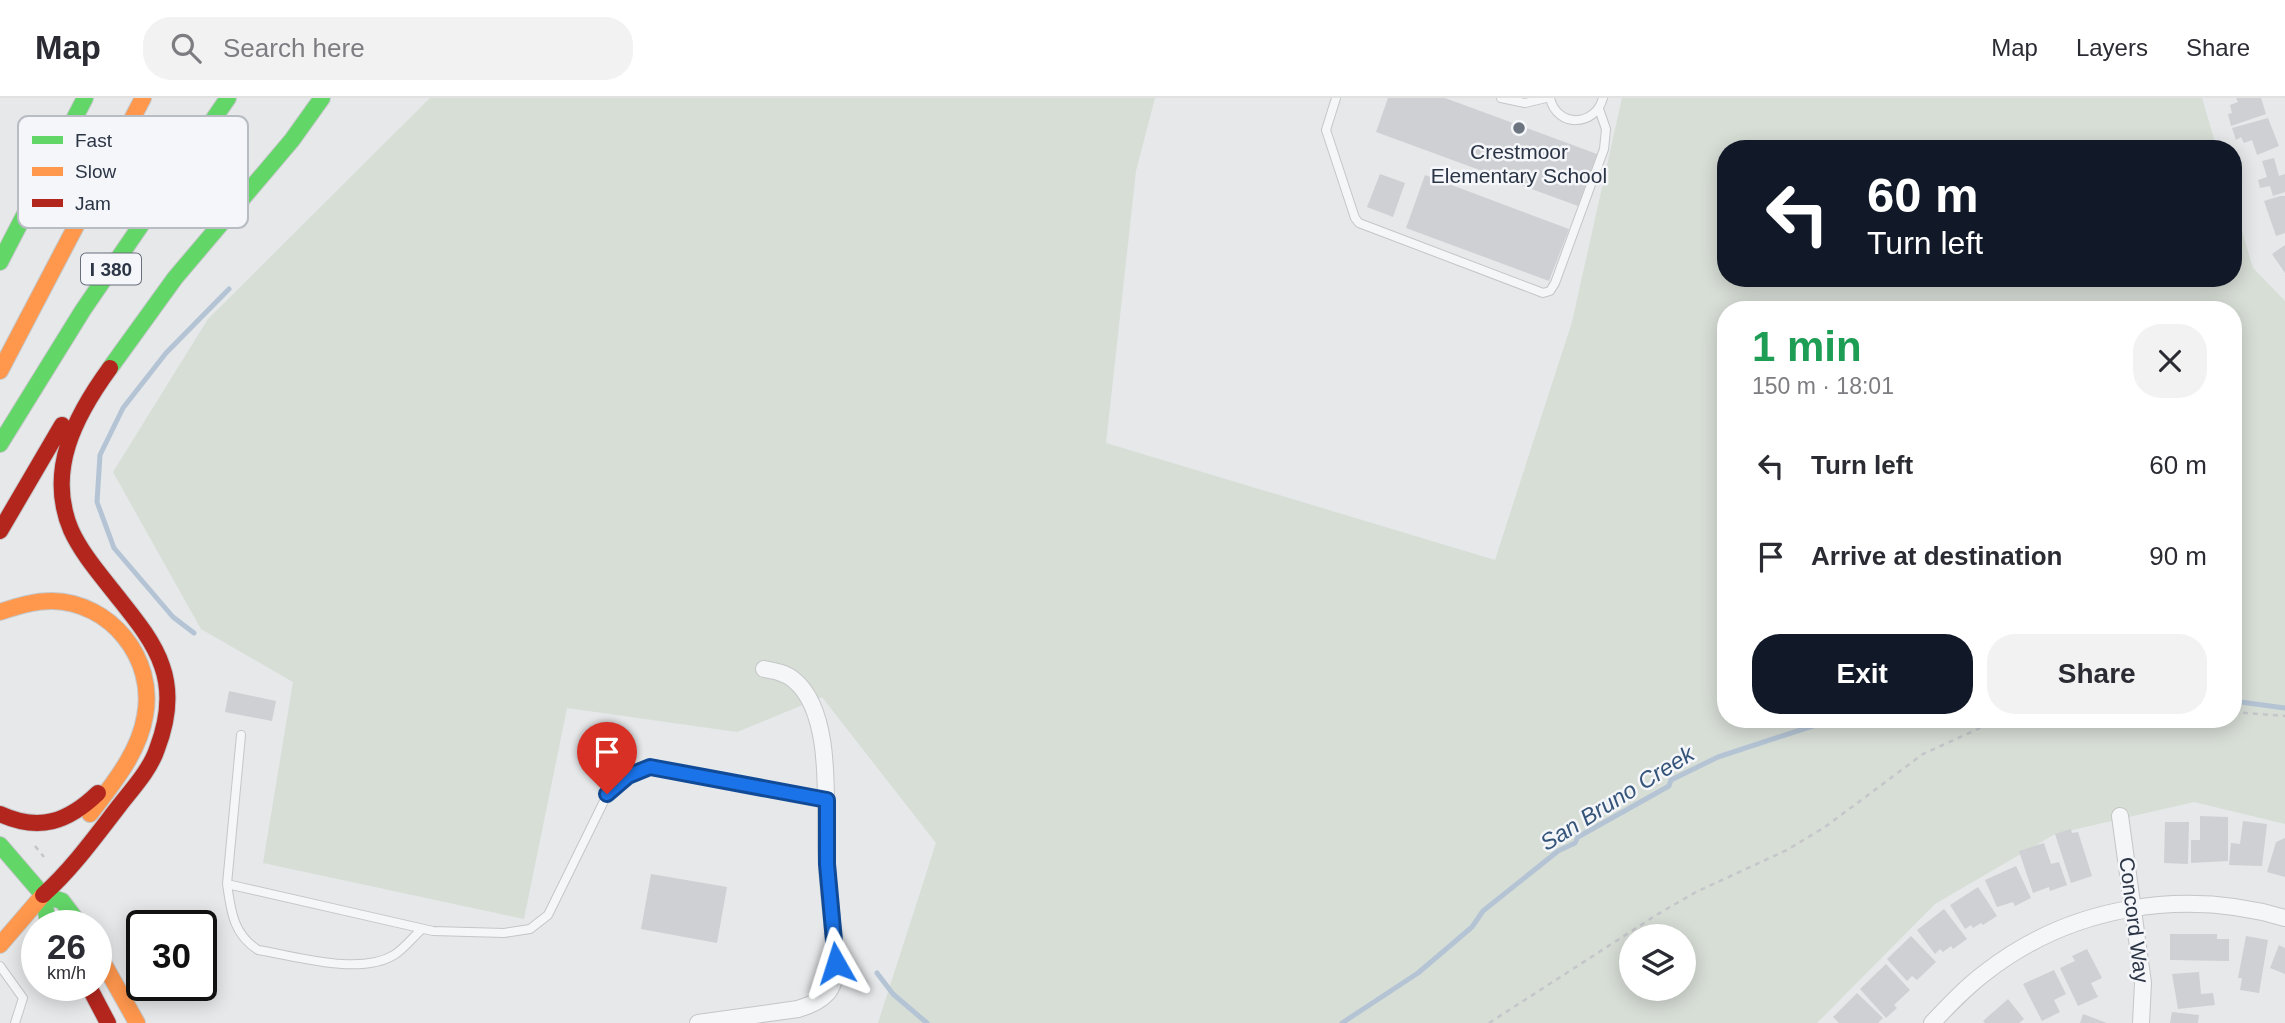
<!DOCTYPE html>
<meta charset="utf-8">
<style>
:root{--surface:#fff;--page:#f2f2f3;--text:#2b2b33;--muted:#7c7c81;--line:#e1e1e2;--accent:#111827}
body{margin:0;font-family:Arial,sans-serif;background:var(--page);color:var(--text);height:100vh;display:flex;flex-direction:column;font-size:26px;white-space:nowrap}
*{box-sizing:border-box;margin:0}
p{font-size:23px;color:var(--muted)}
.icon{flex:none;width:38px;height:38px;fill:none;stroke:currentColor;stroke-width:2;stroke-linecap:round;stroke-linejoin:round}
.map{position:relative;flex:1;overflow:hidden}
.sheet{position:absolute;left:1717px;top:203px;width:525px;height:427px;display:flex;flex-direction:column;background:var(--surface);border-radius:28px;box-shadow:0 4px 18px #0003}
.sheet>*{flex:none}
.banner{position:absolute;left:1717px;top:42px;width:525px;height:147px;border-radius:28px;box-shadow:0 4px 18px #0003;background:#111827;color:#fff;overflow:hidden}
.tools{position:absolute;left:1619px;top:826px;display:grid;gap:14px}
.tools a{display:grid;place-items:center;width:77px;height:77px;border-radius:50%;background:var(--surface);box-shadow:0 4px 18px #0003;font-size:35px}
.speed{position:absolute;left:21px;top:812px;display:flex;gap:14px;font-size:35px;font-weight:700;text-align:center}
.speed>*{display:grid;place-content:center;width:91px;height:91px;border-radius:50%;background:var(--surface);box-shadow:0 4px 18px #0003;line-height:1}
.speed small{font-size:18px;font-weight:400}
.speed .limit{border:4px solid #111;border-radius:10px;background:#fff;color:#111}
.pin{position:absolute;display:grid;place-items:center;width:60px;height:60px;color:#fff;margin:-72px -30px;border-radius:50% 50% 50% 0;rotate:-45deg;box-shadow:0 0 7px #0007}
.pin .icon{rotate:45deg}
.me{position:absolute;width:77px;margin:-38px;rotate:354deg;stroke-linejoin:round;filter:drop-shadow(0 0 5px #0008)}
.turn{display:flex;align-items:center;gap:24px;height:147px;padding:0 35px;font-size:32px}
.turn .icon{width:91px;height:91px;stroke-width:2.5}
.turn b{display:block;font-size:49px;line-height:60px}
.round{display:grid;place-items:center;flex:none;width:74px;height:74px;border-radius:28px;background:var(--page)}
.head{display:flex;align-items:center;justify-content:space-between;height:119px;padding:0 35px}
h1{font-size:42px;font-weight:600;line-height:52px;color:#1e9e55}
.button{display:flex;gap:14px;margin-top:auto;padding:14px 35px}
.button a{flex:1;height:80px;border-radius:28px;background:var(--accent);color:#fff;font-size:28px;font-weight:600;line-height:80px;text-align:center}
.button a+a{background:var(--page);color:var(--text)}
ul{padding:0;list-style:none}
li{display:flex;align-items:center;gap:21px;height:91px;padding:0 35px}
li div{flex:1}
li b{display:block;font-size:26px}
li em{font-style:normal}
header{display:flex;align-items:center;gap:42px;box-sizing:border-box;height:98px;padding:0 35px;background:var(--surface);border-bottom:2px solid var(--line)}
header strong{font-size:33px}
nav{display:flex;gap:38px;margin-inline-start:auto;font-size:24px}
.search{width:490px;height:63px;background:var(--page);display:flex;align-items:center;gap:18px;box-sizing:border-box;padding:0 24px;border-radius:28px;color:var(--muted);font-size:26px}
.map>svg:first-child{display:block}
.green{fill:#d7ded6;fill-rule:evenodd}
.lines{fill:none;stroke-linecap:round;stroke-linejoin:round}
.stream{stroke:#b4c4d5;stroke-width:5}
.building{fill:#ced0d3}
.lane-casing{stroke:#c4c6c8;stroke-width:10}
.street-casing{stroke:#c4c6c8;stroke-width:18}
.fast-casing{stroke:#c4c6c8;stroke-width:18}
.slow-casing{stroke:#c4c6c8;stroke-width:18}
.jam-casing{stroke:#c4c6c8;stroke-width:18}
.path{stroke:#c5c6ca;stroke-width:2.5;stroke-dasharray:5 5;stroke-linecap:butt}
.lane{stroke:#f5f6f7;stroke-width:8}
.street{stroke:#f5f6f7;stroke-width:16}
.fast{stroke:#63d668;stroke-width:16}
.slow{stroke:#ff974d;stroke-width:16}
.jam{stroke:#b3261e;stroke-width:16}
.route-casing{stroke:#114b97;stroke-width:18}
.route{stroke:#1a73e8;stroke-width:12}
.poi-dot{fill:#6c747f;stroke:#f4f6f9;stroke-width:2.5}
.labels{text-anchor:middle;stroke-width:5;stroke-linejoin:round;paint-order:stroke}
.shield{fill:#f4f6f9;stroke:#676f7b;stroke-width:2}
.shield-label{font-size:19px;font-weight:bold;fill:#2b3545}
.poi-label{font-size:21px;fill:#2b3545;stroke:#f4f6f9}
.street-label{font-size:21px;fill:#2b3545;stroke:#f4f6f9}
.water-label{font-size:23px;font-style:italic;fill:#34547a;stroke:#f4f6f9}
.key{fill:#f4f6f9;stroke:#b8bcc3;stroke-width:2}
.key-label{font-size:19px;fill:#2b3545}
</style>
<header>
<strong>Map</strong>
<div class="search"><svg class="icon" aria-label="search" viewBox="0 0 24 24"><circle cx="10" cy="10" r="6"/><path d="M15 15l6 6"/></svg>Search here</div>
<nav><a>Map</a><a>Layers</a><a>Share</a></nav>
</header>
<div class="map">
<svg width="2285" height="925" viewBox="0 0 2285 925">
<rect width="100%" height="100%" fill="#e6e8ea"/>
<path class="green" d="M 430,0 L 1155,0 L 1136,73 L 1106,345 L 1495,462 L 1572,224 L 1622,0 L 2202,0 L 2217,51 L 1726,51 L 1726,180 L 2233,180 L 2233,103 L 2253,170 L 2285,203 L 2285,726 L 2194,704 L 2055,736 L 1935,806 L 1817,925 L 878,925 L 936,745 L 822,599 L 737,634 L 567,610 L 524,821 L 263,765 L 293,584 L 201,531 L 113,374 L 208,221 ZM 1726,212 L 2233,212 L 2233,621 L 1726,621 ZM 1631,838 L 1684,838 L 1684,891 L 1631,891 Z"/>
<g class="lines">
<path class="stream" d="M 194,535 L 173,519 L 114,450 L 97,404 L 100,357 L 123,310 L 166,255 L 229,191
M 2233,603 L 2285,610
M 877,875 L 893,896 L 927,925
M 1342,925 L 1418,875 L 1472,829 L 1483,813 L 1558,753 L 1575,745 L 1578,739 L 1669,688 L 1671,682 L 1718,659 L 1834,621"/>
</g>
<path class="building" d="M 1388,0 L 1445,0 L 1597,56 L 1578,108 L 1376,34 Z
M 2236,0 L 2261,0 L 2266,16 L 2231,28 L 2228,16 L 2232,15 L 2230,7 L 2238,4 Z
M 2268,20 L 2279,48 L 2257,57 L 2252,42 L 2244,45 L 2241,39 L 2236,42 L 2232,30 Z
M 2274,60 L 2279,78 L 2285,76 L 2285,94 L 2273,98 L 2270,88 L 2260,90 L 2258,82 L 2267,79 L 2262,63 Z
M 1380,76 L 1405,85 L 1393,119 L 1367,109 Z
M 1425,77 L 1569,131 L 1549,183 L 1406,130 Z
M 2280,98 L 2285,98 L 2285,135 L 2276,138 L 2264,103 Z
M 2285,147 L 2285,175 L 2272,156 Z
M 229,593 L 276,603 L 272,623 L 225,614 Z
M 2200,718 L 2228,719 L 2228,763 L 2191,765 L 2191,742 L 2200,742 Z
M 2243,723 L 2267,726 L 2262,768 L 2229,767 L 2231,745 L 2240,746 Z
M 2165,724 L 2189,724 L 2188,766 L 2164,765 Z
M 2071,731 L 2072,735 L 2078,734 L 2092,778 L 2071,785 L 2055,736 Z
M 2285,740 L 2285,779 L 2267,774 L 2276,744 Z
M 2044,745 L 2051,766 L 2059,764 L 2067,787 L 2050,793 L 2049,789 L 2033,795 L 2019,753 Z
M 2016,768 L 2031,800 L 2015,808 L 2013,804 L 1997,809 L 1985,782 Z
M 651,776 L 727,789 L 717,845 L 641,831 Z
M 1978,789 L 1997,818 L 1983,827 L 1981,825 L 1973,830 L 1971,827 L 1965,831 L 1950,807 Z
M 1944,811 L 1967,841 L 1953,851 L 1951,848 L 1943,854 L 1940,851 L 1935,856 L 1917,832 Z
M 2170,836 L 2217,836 L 2217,841 L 2229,841 L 2229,863 L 2170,862 Z
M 1911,838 L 1936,864 L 1917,882 L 1912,878 L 1907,883 L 1887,861 Z
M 2246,838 L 2268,842 L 2259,895 L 2240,892 L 2242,880 L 2238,880 Z
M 2279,847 L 2285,850 L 2285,876 L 2270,870 Z
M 2087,851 L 2102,880 L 2091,885 L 2098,899 L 2078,908 L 2060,870 L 2075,863 L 2072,858 Z
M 1886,866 L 1910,892 L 1894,907 L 1897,910 L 1886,920 L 1860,891 Z
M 2054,872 L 2066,896 L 2054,902 L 2060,914 L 2042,923 L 2023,886 Z
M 2199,874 L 2201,896 L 2213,895 L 2215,907 L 2178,911 L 2172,876 Z
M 1857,895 L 1883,920 L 1878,925 L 1839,925 L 1833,919 Z
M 2008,901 L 2024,921 L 2019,925 L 1985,925 L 1983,923 Z
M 2172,914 L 2199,917 L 2198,925 L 2170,925 Z
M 2083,916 L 2107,925 L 2080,925 Z"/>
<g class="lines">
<defs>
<path id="lane" d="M 1336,0 L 1326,32 L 1355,120 L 1359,125 L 1543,195 L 1550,193 L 1555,185 L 1604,51 L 1606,31 L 1599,11
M 1501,0 L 1525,5 L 1546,0
M 1550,0 C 1557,30 1595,29 1603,0
M 241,637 L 227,786 L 433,833 L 504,835 L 530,831 L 548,817 L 607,697 L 628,678 L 650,669 L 827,702
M 227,786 C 231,813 233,836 258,852 C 296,858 359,878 394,857 C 404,851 413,839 422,831
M 0,868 L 23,900 L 15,925"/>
<path id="street" d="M 2120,718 L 2143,885 L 2141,925
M 698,925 L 798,911 C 825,903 835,893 837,865 C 832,825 827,786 826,747 C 825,702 833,614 794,582 C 786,575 775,573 764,571
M 1932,925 C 1949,907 1966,889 1986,874 C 2071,808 2183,790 2285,820"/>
<path id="fast" d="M 0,164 L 85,0
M 110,270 L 175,180 L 292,42 L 322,0
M 0,346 L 83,212 L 228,0
M 0,747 L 43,797 L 47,819 L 52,828
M 43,797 L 62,803 L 81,828"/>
<path id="slow" d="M 0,273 L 143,0
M 0,514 C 18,508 34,503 52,503 C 111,504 156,561 145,618 C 139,655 112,687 90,716
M 0,847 L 43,797
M 96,852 L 137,925"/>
<path id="jam" d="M 0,433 L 62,327
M 0,716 C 39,734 68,724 98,695
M 43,797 C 72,771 95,739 119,708 C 132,691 150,672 157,651 C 167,625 172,596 162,568 C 153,541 131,516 113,493 C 98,474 81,454 71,432 C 46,373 75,318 110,270
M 88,887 L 108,925"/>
</defs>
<use href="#lane" class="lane-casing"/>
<use href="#street" class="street-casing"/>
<use href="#fast" class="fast-casing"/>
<use href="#slow" class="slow-casing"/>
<use href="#jam" class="jam-casing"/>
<path class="path" d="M 2233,614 L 2285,618
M 35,748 L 44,759
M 1489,925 L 1658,816 L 1696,794 L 1787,752 L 1825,729 L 1923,656 L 2000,621"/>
<use href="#lane" class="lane"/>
<use href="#street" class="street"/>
<use href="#fast" class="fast"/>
<use href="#slow" class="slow"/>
<use href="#jam" class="jam"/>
</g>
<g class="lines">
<defs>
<path id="route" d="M 607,696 L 628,678 L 650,669 L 827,702 L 827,766 L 836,865"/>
</defs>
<use href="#route" class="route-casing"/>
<use href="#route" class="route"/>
</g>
<circle class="poi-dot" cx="1519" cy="30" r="7"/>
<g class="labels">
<rect class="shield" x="81" y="155.5" width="60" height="31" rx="5"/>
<g class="shield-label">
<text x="111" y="178">I 380</text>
</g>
<g class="poi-label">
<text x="1519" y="61">Crestmoor<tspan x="1519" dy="24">Elementary School</tspan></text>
</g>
<g class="street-label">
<text transform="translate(2134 822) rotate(83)" y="7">Concord Way</text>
</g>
<g class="water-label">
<text transform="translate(1617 700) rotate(-32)" y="8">San Bruno Creek</text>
</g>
</g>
<rect x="18" y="18" width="230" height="112" rx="10" class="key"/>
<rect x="32" y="38" width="31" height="8" fill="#63d668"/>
<rect x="32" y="69" width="31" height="9" fill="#ff974d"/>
<rect x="32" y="101" width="31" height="8" fill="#b3261e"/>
<g class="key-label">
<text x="75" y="49">Fast</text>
<text x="75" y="80">Slow</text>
<text x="75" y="112">Jam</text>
</g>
</svg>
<div class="tools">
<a><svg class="icon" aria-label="layers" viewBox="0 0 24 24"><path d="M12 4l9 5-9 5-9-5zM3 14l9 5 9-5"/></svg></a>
</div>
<div class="speed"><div>26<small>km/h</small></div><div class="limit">30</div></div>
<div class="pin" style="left:607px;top:696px;background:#d93025"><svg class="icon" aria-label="arrive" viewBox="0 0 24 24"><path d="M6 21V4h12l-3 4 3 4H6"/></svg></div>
<svg class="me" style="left:836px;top:865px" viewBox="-20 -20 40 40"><path d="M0-17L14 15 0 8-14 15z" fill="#1a73e8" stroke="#fff" stroke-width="4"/></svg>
<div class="banner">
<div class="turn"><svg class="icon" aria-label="left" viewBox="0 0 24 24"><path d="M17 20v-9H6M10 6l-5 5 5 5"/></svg><div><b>60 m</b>Turn left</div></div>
</div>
<section class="sheet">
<div class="head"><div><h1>1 min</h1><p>150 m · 18:01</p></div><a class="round"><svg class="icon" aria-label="close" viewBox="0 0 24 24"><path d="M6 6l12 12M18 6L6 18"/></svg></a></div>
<ul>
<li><svg class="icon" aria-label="left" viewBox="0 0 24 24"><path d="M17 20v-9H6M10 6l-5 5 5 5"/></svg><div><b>Turn left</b></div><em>60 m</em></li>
<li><svg class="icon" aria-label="arrive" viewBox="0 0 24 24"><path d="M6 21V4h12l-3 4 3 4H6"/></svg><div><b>Arrive at destination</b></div><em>90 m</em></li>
</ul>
<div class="button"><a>Exit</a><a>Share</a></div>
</section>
</div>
